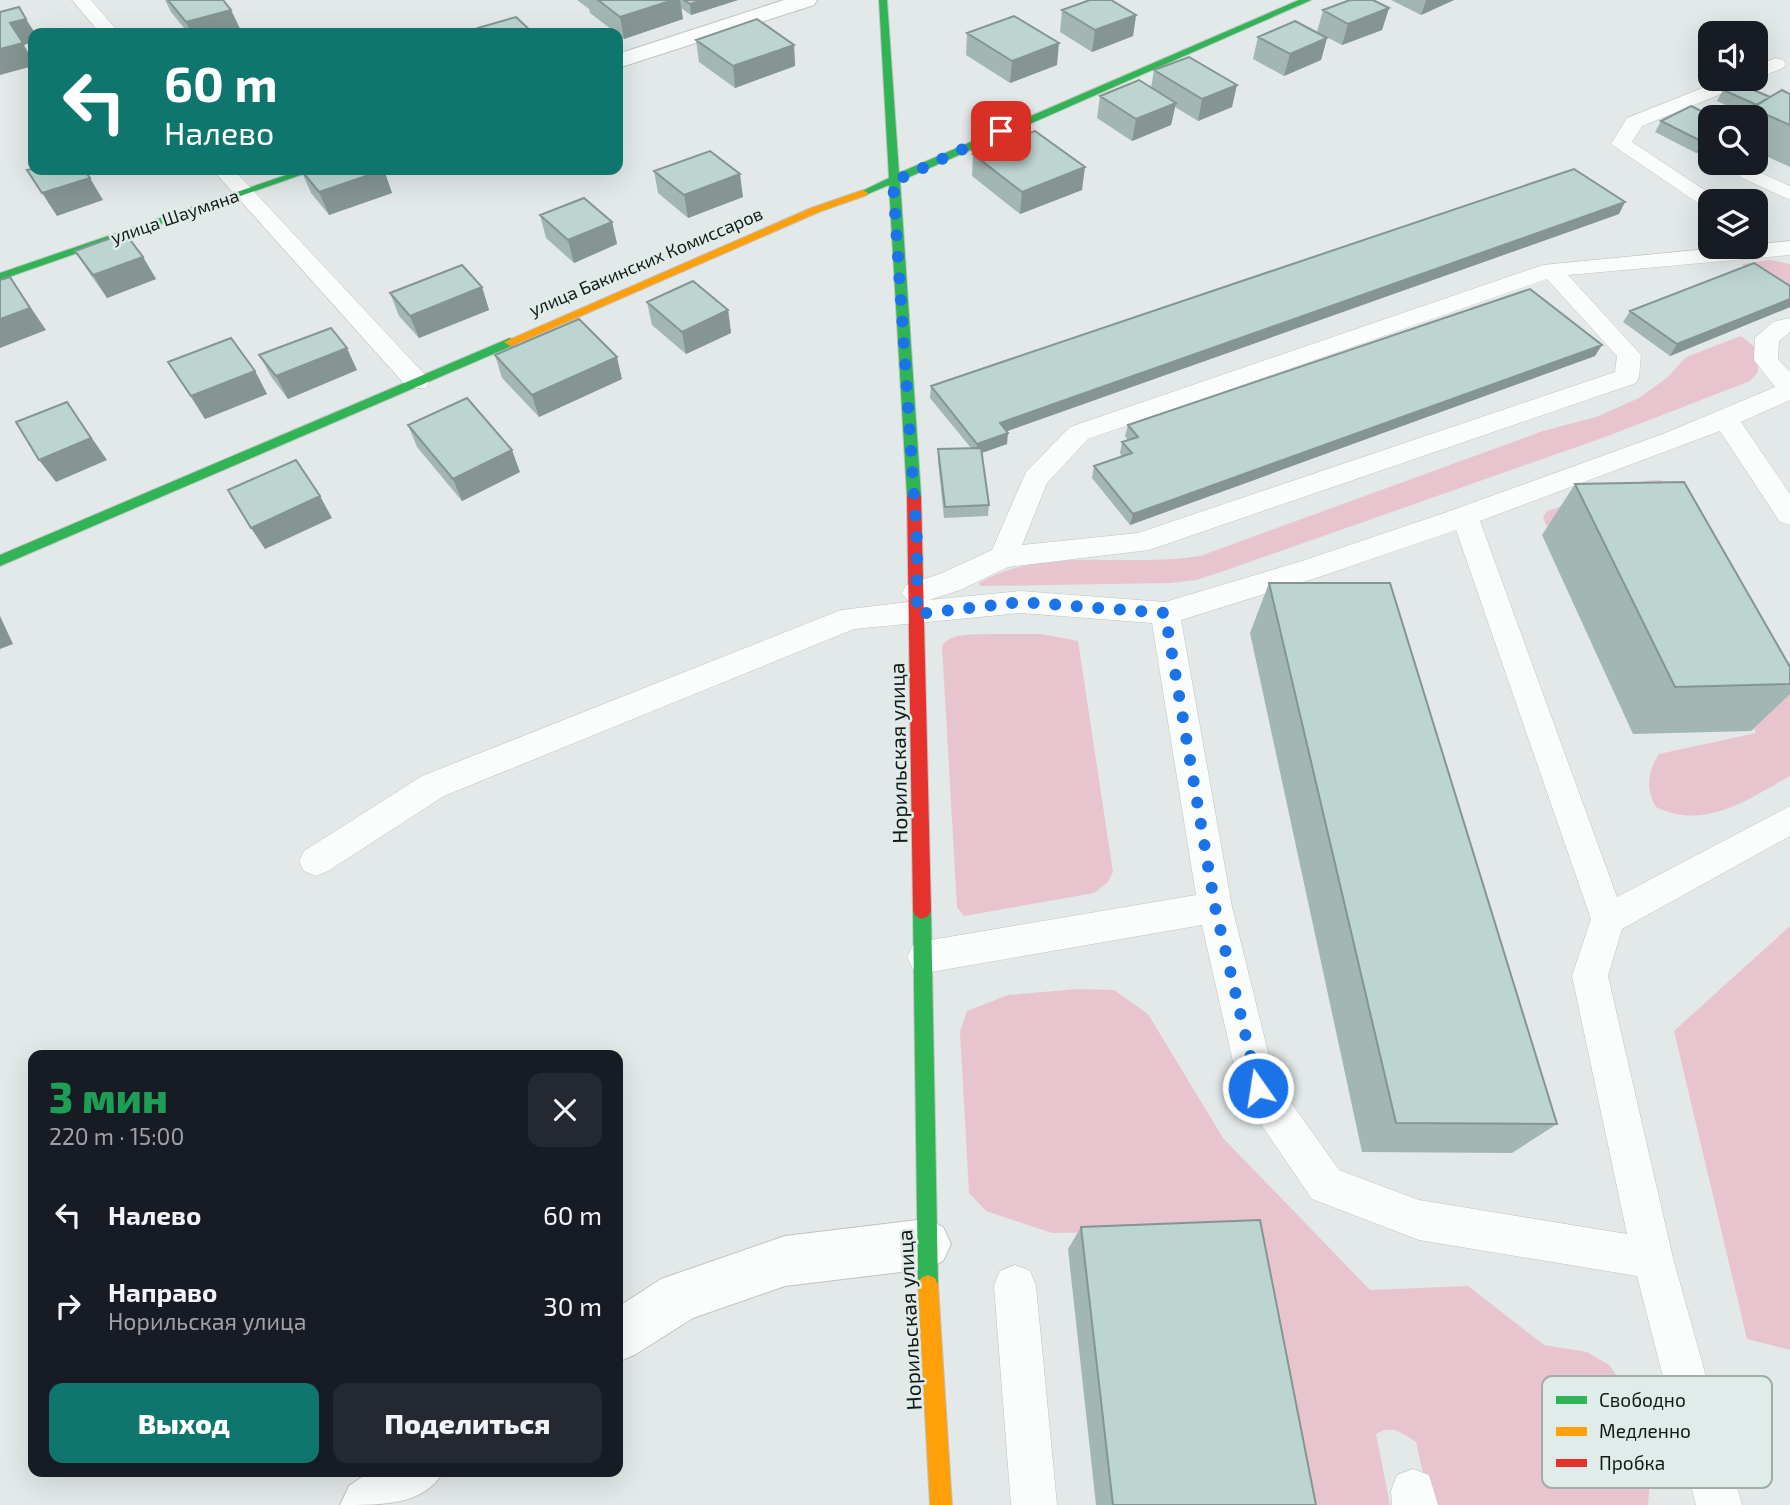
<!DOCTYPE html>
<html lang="ru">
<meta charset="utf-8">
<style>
:root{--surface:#171b24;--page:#242831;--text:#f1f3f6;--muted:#9ea1a6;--accent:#0f766e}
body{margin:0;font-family:"Exo 2",sans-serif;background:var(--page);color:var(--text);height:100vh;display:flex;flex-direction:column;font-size:26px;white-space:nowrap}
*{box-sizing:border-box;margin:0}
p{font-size:23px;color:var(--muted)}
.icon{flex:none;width:38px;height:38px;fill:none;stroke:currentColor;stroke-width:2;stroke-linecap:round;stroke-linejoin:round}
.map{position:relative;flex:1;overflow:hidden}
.sheet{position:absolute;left:28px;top:1050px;width:595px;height:427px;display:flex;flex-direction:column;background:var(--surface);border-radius:14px;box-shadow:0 7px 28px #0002}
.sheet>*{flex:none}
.guide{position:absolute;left:28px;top:28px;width:595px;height:147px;border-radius:14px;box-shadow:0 7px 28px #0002;background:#0f766e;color:#fff;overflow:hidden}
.tools{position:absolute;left:1698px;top:21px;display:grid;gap:14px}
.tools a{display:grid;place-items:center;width:70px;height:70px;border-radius:14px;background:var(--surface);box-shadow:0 7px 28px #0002;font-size:35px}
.pin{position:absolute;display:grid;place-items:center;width:60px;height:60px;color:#fff;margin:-30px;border-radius:14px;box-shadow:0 4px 10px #0006}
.me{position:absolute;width:77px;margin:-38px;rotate:347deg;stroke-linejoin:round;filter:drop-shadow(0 0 5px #0008)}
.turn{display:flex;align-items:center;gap:24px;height:147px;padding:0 21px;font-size:32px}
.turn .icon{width:91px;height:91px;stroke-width:2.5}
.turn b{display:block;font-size:49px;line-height:60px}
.round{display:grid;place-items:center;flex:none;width:74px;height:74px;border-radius:14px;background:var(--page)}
.summary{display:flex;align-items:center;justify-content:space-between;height:119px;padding:0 21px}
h1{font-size:42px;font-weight:800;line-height:52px;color:#1e9e55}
.button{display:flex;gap:14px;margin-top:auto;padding:14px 21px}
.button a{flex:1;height:80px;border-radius:14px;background:var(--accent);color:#fff;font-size:28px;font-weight:800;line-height:80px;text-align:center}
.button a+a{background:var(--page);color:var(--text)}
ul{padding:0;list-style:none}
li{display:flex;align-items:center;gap:21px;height:91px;padding:0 21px}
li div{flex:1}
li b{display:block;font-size:26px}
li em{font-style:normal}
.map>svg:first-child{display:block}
.green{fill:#e8c5ce}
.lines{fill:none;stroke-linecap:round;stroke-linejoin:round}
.lane-casing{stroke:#bec4c2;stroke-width:1}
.street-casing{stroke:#bec4c2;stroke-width:2}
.fast-casing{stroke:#bec4c2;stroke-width:2}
.slow-casing{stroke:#bec4c2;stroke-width:2}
.jam-casing{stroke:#bec4c2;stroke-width:2}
.lane{fill:#fbfcfc;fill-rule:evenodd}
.street{fill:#fbfcfc;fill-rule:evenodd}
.fast{fill:#30b455;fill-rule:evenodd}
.slow{fill:#ff9f0a;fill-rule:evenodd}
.jam{fill:#e5322d;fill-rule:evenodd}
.wall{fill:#a2b7b4}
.shaded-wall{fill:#849592}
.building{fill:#bcd5d1;stroke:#849592;stroke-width:2}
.route{stroke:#1a73e8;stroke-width:12;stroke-dasharray:0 21.6}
.labels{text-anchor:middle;stroke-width:5;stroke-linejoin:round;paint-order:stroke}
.far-street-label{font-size:18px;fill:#151a18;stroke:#dfece9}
.street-label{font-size:21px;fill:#151a18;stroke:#dfece9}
.key{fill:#dfece9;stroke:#a2adaa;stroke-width:2}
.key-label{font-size:19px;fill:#151a18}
</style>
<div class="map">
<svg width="1790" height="1505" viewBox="0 0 1790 1505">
<rect width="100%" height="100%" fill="#e2e9e8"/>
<path class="green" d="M 1770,260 L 1790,264 L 1790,298 L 1746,270 L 1742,264 Z
M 1741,336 L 1757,349 L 1758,372 L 1750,381 L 1608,436 L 1221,572 L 1196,580 L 1171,583 L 980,586 L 979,583 C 1043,545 1129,568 1200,556 L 1543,431 L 1596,417 L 1639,398 L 1668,377 L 1686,357 Z
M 1660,480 L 1679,488 L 1790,675 L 1790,776 C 1749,799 1704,831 1656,807 C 1645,789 1648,771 1659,754 L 1756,733 L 1649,531 L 1555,528 L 1546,525 L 1543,517 L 1547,511 L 1644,481 Z
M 994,634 L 1041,634 L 1078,641 L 1113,872 L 1108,882 L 1094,893 L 964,916 L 957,907 L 942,646 C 952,631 977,635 994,634 Z
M 1790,926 L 1790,1350 L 1747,1339 L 1674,1031 Z
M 1078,989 L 1114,990 L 1148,1014 L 1223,1138 L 1370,1290 L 1468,1286 L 1544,1345 L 1587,1352 L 1609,1365 L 1630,1394 L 1650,1482 L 1648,1505 L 1430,1505 L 1416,1442 C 1401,1432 1392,1424 1376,1434 L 1390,1505 L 1298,1505 L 1227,1230 L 1052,1233 L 986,1211 L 969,1193 L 960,1032 L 967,1011 L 1008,995 Z"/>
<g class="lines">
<defs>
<path id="lane" d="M 72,0 L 91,0 L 119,33 L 100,33 Z
M 1776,58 L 1783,60 L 1786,64 L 1783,68 L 1755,79 L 1755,66 Z
M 1725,79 L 1751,79 L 1748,83 L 1642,126 L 1632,142 L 1721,201 L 1710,201 L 1710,207 L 1702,206 L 1611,144 L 1627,118 Z
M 1749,168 L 1790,186 L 1790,200 L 1742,178 L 1738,174 L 1742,170 Z
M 213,170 L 234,170 L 426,376 L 429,382 L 426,388 L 408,388 Z
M 1790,241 L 1790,255 L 1568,275 L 1641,355 L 1639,377 L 1636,383 L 1149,550 L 1008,567 L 960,590 L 929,600 L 1021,591 L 1165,602 L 1302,561 L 1447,512 L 1663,434 L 1775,387 L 1754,360 L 1755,338 L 1773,322 L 1790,318 L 1790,332 L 1779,341 L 1778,359 L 1790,372 L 1790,400 L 1741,422 L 1790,494 L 1790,525 L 1780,522 L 1720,431 L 1480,521 L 1617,897 L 1790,806 L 1790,836 L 1622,929 L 1608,976 L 1673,1258 L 1742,1505 L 1696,1505 L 1637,1276 L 1419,1240 L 1312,1199 L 1245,1101 L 1239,1088 L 1202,925 L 925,973 L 913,969 L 907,957 L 913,945 L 925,941 L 1196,895 L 1152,623 L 1021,613 L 854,629 L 444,796 L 328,871 L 316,876 L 304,871 L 299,861 L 304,851 L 422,776 L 841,610 L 909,602 L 902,593 L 906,585 L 940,574 L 992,550 L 1026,472 L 1070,427 L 1543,265 ZM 1547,279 L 1617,356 L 1615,372 L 1138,533 L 1022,545 L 1047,483 L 1088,439 ZM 1456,530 L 1591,919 L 1572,976 L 1627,1234 L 1419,1200 L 1339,1170 L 1275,1080 L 1232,907 L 1181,620 L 1322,576 Z
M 1015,1265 L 1030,1271 L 1036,1286 L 1057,1505 L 1011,1505 L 994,1286 L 1000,1271 Z
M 1413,1469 L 1429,1475 L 1438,1505 L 1392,1505 L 1391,1491 L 1397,1475 Z"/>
<path id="street" d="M 784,0 L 817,0 L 814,5 L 618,68 L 618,54 Z
M 926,1219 L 943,1227 L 951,1244 L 943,1261 L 926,1269 L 785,1286 L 693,1318 L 636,1354 L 618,1362 L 618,1307 L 661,1279 L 785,1236 Z
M 369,1472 L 443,1472 C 424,1505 384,1505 340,1505 L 349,1486 Z"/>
<path id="fast" d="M 879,0 L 887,0 L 899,173 L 1299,0 L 1311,0 L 900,181 L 921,496 L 914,501 L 907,496 L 889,185 L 863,196 L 858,193 L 889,178 Z
M 301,170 L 315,170 L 0,280 L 0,273 Z
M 510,338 L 516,342 L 514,345 L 0,566 L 0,555 Z
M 922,903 L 928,906 L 931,911 L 938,1285 L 935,1292 L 928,1295 L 921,1292 L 918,1285 L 913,911 L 916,906 Z"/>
<path id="slow" d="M 863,190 L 868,193 L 867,195 L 819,212 L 514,345 L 510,346 L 504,342 L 811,208 Z
M 928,1275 L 935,1278 L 938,1285 L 952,1505 L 930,1505 L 918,1285 L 921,1278 Z"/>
<path id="jam" d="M 914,491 L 921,496 L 931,911 L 928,916 L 922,919 L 916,916 L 913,911 L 907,496 Z"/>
</defs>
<use href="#lane" class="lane-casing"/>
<use href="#street" class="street-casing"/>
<use href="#fast" class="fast-casing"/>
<use href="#slow" class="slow-casing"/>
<use href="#jam" class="jam-casing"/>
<use href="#lane" class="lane"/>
<use href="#street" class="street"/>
<use href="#fast" class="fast"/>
<use href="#slow" class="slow"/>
<use href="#jam" class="jam"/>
</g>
<path class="wall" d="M 165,0 L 223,0 L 231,10 L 241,31 L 233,33 L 188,33 L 171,12 Z
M 577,0 L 738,0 L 691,15 L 681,8 L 683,19 L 624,39 L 590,13 L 589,9 Z
M 1391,0 L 1454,0 L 1421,15 Z
M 1389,8 L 1382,30 L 1342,45 L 1317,32 L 1323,10 Z
M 1062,10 L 1136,15 L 1133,36 L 1092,52 L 1060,32 Z
M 967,33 L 1057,65 L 1010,83 L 966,55 Z
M 1258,37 L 1327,38 L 1321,60 L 1284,76 L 1253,59 Z
M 696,40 L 794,45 L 795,66 L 735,88 L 699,62 Z
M 1154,70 L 1232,107 L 1198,121 L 1175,107 L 1171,125 L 1132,141 L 1097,118 L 1100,96 L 1151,88 Z
M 1723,90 L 1770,97 L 1790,94 L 1790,167 L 1755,151 L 1755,117 L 1745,117 L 1747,115 L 1717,101 Z
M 1713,117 L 1710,147 L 1696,153 L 1655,132 L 1661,121 Z
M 973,154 L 1082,190 L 1020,214 L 972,176 Z
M 301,170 L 384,170 L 392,193 L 329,215 L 311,193 Z
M 654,171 L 743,197 L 688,218 L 658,193 Z
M 1619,214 L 1007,431 L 1007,444 L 981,453 L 989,505 L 988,516 L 944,518 L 938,461 L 938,449 L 971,448 L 930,398 L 931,386 Z
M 540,215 L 612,222 L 617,244 L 574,263 L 546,238 Z
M 75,251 L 143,257 L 156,279 L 107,298 L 90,274 Z
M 1790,286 L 1790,307 L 1670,356 L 1623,322 L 1630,311 Z
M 482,287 L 489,310 L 419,338 L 399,316 L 390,293 Z
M 647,302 L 728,310 L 731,333 L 686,354 L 652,325 Z
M 259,355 L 357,370 L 288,399 L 272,378 Z
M 495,355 L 622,379 L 539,417 L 502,378 Z
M 1595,356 L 1130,525 L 1092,478 L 1094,466 L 1122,457 L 1120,453 L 1122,442 L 1128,440 L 1125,436 L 1128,425 Z
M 168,362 L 255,371 L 267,394 L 205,419 Z
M 408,425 L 520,472 L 462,501 L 417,447 Z
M 1575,484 L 1790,667 L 1790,694 L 1751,731 L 1633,734 L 1542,535 Z
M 1269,583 L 1557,1124 L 1512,1153 L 1362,1152 L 1250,633 Z
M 1081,1227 L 1316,1505 L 1096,1505 L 1068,1249 Z"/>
<path class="shaded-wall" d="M 673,0 L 680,0 L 683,19 L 624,39 L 620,17 Z
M 703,0 L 738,0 L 691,15 L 690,4 Z
M 1426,0 L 1454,0 L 1421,15 Z
M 1389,8 L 1382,30 L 1342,45 L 1348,24 Z
M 231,10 L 241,31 L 233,33 L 191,33 L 186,22 Z
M 1136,15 L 1133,36 L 1092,52 L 1095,30 Z
M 26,19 L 35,33 L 33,33 L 33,42 L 24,45 L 33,61 L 33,66 L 0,75 L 0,49 L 10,23 Z
M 1327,38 L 1321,60 L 1284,76 L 1290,54 Z
M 1059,43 L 1057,65 L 1010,83 L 1012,61 Z
M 794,45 L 795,66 L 735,88 L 733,66 Z
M 1237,85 L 1232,107 L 1198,121 L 1202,99 Z
M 1176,103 L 1171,125 L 1132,141 L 1136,119 Z
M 1710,138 L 1710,147 L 1696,153 L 1703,142 Z
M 1085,167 L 1082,190 L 1020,214 L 1022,192 Z
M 384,170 L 392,193 L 329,215 L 319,192 Z
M 740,174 L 743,197 L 688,218 L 684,195 Z
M 90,178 L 103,200 L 57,216 L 42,193 Z
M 1625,202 L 1619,214 L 999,434 L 1000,423 Z
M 612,222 L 617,244 L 574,263 L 568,240 Z
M 143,257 L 156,279 L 107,298 L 93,275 Z
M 10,277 L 46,330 L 0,348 L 0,319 Z
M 482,287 L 489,310 L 419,338 L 410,316 Z
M 1790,299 L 1790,307 L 1670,356 L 1677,344 Z
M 728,310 L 731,333 L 686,354 L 682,332 Z
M 1602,345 L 1595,356 L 1130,525 L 1133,514 Z
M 347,348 L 357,370 L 288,399 L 276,376 Z
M 617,357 L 622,379 L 539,417 L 532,395 Z
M 255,371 L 267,394 L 205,419 L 191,396 Z
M 67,402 L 107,460 L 56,482 L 39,460 Z
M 1008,433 L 1007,444 L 976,455 L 977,444 Z
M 512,450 L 520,472 L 462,501 L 453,479 Z
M 320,496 L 332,518 L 265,549 L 251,528 Z
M 0,616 L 13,644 L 0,649 Z"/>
<path class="building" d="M 168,0 L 223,0 L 231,10 L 186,22 Z
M 598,0 L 673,0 L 620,17 Z
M 684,0 L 703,0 L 690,4 Z
M 1090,0 L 1111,0 L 1136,15 L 1095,30 L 1062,10 Z
M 1350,0 L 1373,0 L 1389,8 L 1348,24 L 1323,10 Z
M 19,7 L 26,19 L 10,23 L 23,43 L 0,49 L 0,12 Z
M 1014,16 L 1059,43 L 1012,61 L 967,33 Z
M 516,17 L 533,33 L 484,33 L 478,28 Z
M 757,19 L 794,45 L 733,66 L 696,40 Z
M 1295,21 L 1327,38 L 1290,54 L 1258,37 Z
M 1189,57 L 1237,85 L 1202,99 L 1154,70 Z
M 1139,80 L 1176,103 L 1136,119 L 1100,96 Z
M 1737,83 L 1770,97 L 1757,105 L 1723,90 Z
M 1782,90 L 1790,94 L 1790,125 L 1751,108 Z
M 1691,106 L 1713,117 L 1710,117 L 1710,138 L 1703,142 L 1661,121 Z
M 1035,131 L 1085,167 L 1022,192 L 973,154 Z
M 710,151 L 740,174 L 684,195 L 654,171 Z
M 33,169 L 33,170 L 84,170 L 90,178 L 42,193 L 27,170 Z
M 1574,169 L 1625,202 L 1000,423 L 1008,433 L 977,444 L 931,386 Z
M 301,170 L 384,170 L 319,192 Z
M 584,198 L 612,222 L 568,240 L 540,215 Z
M 125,233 L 143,257 L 93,275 L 75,251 Z
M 1754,263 L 1790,286 L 1790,299 L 1677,344 L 1630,311 Z
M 462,265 L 482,287 L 410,316 L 390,293 Z
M 10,277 L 30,308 L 0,319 L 0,280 Z
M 693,281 L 728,310 L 682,332 L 647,302 Z
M 1530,289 L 1602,345 L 1133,514 L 1094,466 L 1132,453 L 1122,442 L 1138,437 L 1128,425 Z
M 579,319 L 617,357 L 532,395 L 495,355 Z
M 331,328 L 347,348 L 276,376 L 259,355 Z
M 231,338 L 255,371 L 191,396 L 168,362 Z
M 467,398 L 512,450 L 453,479 L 408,425 Z
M 67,402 L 91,438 L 39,460 L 16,422 Z
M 981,448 L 989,505 L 945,507 L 938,449 Z
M 296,460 L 320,496 L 251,528 L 228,490 Z
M 1684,482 L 1790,667 L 1790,684 L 1675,687 L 1575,484 Z
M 1269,583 L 1390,583 L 1557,1124 L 1396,1123 Z
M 1260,1220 L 1316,1505 L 1113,1505 L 1081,1227 Z"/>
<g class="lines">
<path class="route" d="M 1001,131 L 893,182 L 917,541 L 917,614 L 1021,602 L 1165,613 L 1215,907 L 1258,1088"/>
</g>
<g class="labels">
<g class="far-street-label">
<text transform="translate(175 217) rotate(-19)" y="6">улица Шаумяна</text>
<text transform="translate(646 262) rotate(-23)" y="6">улица Бакинских Комиссаров</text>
</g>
<g class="street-label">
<text transform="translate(899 753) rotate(-91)" y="7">Норильская улица</text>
<text transform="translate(910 1320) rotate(-93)" y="7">Норильская улица</text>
</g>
</g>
<rect x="1542" y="1376" width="230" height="112" rx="10" class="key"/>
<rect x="1556" y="1396" width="31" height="8" fill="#30b455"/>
<rect x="1556" y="1427" width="31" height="9" fill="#ff9f0a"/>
<rect x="1556" y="1459" width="31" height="8" fill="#e5322d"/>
<g class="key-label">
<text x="1599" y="1407">Свободно</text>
<text x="1599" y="1438">Медленно</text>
<text x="1599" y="1470">Пробка</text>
</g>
</svg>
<div class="tools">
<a><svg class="icon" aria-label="sound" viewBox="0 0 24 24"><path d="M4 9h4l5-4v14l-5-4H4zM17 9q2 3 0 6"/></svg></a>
<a><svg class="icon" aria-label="search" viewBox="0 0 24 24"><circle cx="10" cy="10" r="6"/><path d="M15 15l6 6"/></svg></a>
<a><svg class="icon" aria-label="layers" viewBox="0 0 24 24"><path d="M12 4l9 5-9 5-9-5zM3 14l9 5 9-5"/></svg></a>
</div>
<div class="pin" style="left:1001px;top:131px;background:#d93025"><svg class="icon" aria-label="arrive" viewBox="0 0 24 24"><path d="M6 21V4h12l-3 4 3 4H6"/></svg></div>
<svg class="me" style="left:1258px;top:1088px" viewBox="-20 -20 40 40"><circle r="17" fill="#1a73e8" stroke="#fff" stroke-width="3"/><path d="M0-11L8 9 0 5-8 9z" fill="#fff"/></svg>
<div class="guide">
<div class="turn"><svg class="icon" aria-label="left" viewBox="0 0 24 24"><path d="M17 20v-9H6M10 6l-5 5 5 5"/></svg><div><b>60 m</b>Налево</div></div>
</div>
<section class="sheet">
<div class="summary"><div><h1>3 мин</h1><p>220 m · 15:00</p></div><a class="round"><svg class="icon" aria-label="close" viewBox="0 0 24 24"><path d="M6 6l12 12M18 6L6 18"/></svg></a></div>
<ul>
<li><svg class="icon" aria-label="left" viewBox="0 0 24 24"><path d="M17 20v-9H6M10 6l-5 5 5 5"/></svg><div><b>Налево</b></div><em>60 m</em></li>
<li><svg class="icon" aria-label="right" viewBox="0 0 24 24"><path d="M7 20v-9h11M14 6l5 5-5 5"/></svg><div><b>Направо</b><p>Норильская улица</p></div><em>30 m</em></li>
</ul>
<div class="button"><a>Выход</a><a>Поделиться</a></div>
</section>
</div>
